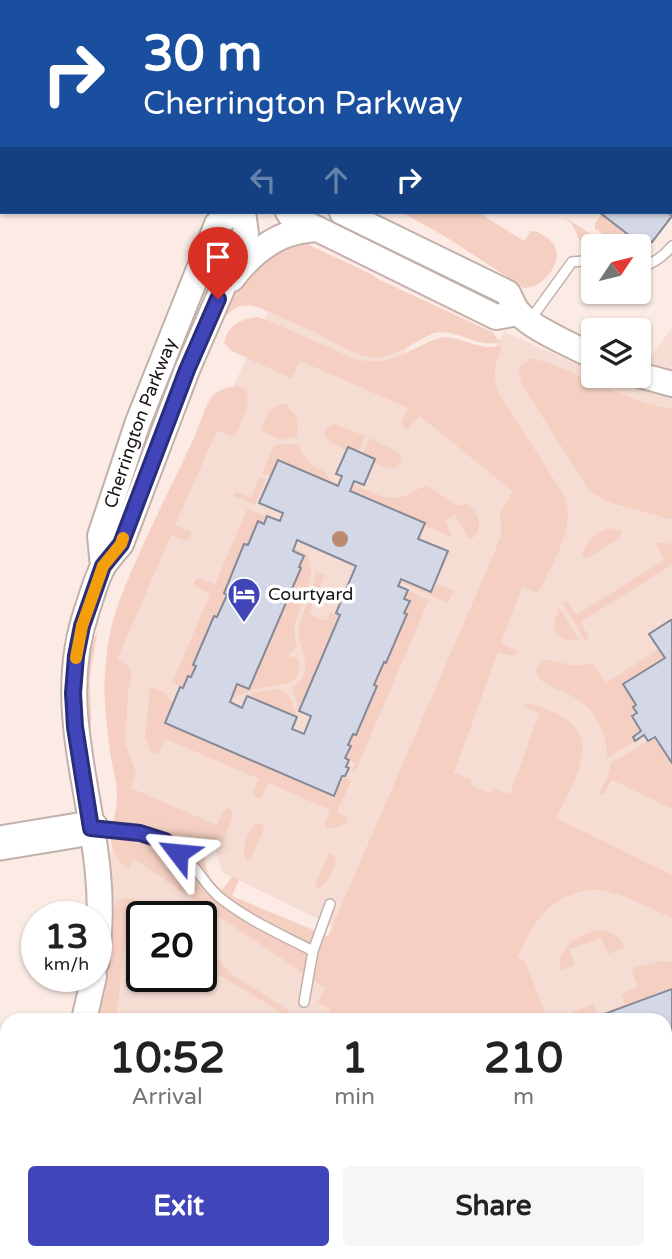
<!DOCTYPE html>
<style>
:root{--surface:#fff;--page:#f6f6f6;--text:#222;--muted:#767676;--accent:#4045b9}
body{margin:0;font-family:"Varela Round",sans-serif;background:var(--page);color:var(--text);height:100vh;display:flex;flex-direction:column;font-size:26px;white-space:nowrap}
*{box-sizing:border-box;margin:0}
p{font-size:23px;color:var(--muted)}
.icon{flex:none;width:38px;height:38px;fill:none;stroke:currentColor;stroke-width:2;stroke-linecap:round;stroke-linejoin:round}
.map{position:relative;flex:1;overflow:hidden}
.details{position:absolute;left:0px;top:1013px;width:672px;height:247px;display:flex;flex-direction:column;background:var(--surface);border-radius:21px 21px 0 0;box-shadow:0 2px 5px #0004}
.details>*{flex:none}
.guide{position:absolute;left:0px;top:0px;width:672px;height:214px;box-shadow:0 2px 5px #0004;background:#1a4fa0;color:#fff;overflow:hidden}
.needle{width:46px;rotate:55deg}
.fabs{position:absolute;left:581px;top:234px;display:grid;gap:14px}
.fabs a{display:grid;place-items:center;width:70px;height:70px;border-radius:7px;background:var(--surface);box-shadow:0 2px 5px #0004;font-size:35px}
.speed{position:absolute;left:21px;top:901px;display:flex;gap:14px;font-size:35px;font-weight:700;text-align:center}
.speed>*{display:grid;place-content:center;width:91px;height:91px;border-radius:50%;background:var(--surface);box-shadow:0 2px 5px #0004;line-height:1}
.speed small{font-size:18px;font-weight:400}
.speed .limit{border:4px solid #111;border-radius:10px;background:#fff;color:#111}
.pin{position:absolute;display:grid;place-items:center;width:60px;height:60px;color:#fff;margin:-72px -30px;border-radius:50% 50% 50% 0;rotate:-45deg;box-shadow:0 0 7px #0007}
.pin .icon{rotate:45deg}
.me{position:absolute;width:77px;margin:-38px;rotate:299deg;stroke-linejoin:round;filter:drop-shadow(0 0 5px #0008)}
.turn{display:flex;align-items:center;gap:24px;height:147px;padding:0 28px;font-size:32px}
.turn .icon{width:91px;height:91px;stroke-width:2.5}
.turn b{display:block;font-size:49px;line-height:60px}
.lanes{display:flex;align-items:center;height:66px;padding:0 28px;background:#0003;justify-content:center;gap:35px;direction:ltr}
.lanes .off{opacity:.35}
.eta{display:flex;justify-content:space-evenly;align-items:center;height:119px;text-align:center}
.eta b{font-size:42px;font-weight:700;line-height:49px}
.primary-button{display:flex;gap:14px;margin-top:auto;padding:14px 28px}
.primary-button a{flex:1;height:80px;border-radius:7px;background:var(--accent);color:#fff;font-size:28px;font-weight:700;line-height:80px;text-align:center}
.primary-button a+a{background:var(--page);color:var(--text)}
.map>svg:first-child{display:block}
.built{fill:#f6ddd3;fill-rule:evenodd}
.green{fill:#f5d0c2}
.forest{fill:#e9936f}
.lines{fill:none;stroke-linecap:round;stroke-linejoin:round}
.stream{stroke:#d07b59;stroke-width:6}
.building{fill:#d3d7e6;stroke:#868997;stroke-width:2;fill-rule:evenodd}
.lane-casing{stroke:#c2b1ab;stroke-width:12}
.secondary-casing{stroke:#c2b1ab;stroke-width:28}
.highway-casing{stroke:#c2b1ab;stroke-width:37}
.lane{stroke:#fff;stroke-width:9}
.secondary{stroke:#fff;stroke-width:24}
.highway{stroke:#fff;stroke-width:33}
.tree{fill:#bc8972}
.route-casing{stroke:#2a2d78;stroke-width:18}
.route{stroke:#4045b9;stroke-width:12}
.slow{stroke:#f59e0b;stroke-width:12}
.labels{text-anchor:middle;stroke-width:7;stroke-linejoin:round;paint-order:stroke}
.street-label{font-size:18px;fill:#1a1412;stroke:#fff}
.poi-label{font-size:18px;fill:#1a1412;stroke:#fff;text-anchor:start}
</style>
<div class="map">
<svg width="672" height="1259" viewBox="0 0 672 1259">
<rect width="100%" height="100%" fill="#fcebe4"/>
<path class="built" d="M 282,280 L 410,340 L 394,384 L 522,496 L 344,932 L 222,872 L 211,833 L 126,794 L 109,660 Z
M 672,328 L 672,902 L 432,808 L 538,517 L 475,383 L 504,332 L 593,371 L 593,376 L 605,376 L 628,386 Z
M 428,826 L 672,907 L 672,1215 L 665,1227 L 665,1020 L 90,1020 L 105,861 L 116,845 L 350,984 ZM 142,917 L 201,917 L 201,976 L 142,976 Z
M 7,1182 L 7,1253 L 656,1253 L 654,1259 L 0,1259 L 0,1192 Z"/>
<path class="green" d="M 401,212 L 478,212 L 524,241 L 531,231 C 538,231 541,234 546,237 C 571,252 547,288 524,288 L 446,237 Z
M 602,214 L 648,239 L 652,242 L 639,249 L 639,247 L 624,247 L 595,229 L 595,223 Z
M 564,217 L 612,247 L 593,247 L 593,248 C 577,246 580,238 573,226 C 571,223 567,220 564,217 Z
M 303,242 L 371,274 L 380,280 L 492,332 L 500,342 C 477,349 457,328 434,333 C 416,341 399,355 379,357 C 356,359 334,341 314,332 C 294,323 274,313 254,306 C 240,304 233,308 223,319 L 247,262 Z
M 258,317 L 267,320 L 355,359 C 396,368 408,347 443,337 C 463,337 480,351 501,346 C 501,353 498,357 496,363 C 493,373 495,382 498,392 L 565,497 C 576,526 553,562 541,588 L 537,592 L 522,587 L 501,643 L 516,650 L 517,655 L 512,656 L 498,652 L 454,773 L 470,779 L 472,786 L 491,793 L 494,789 L 510,794 L 539,713 L 525,707 L 524,703 C 534,703 545,709 555,713 C 607,736 572,784 556,818 L 672,875 L 672,918 C 649,908 625,894 600,890 C 591,889 582,891 573,894 C 543,904 530,930 518,957 L 525,961 L 548,1020 L 328,1020 L 331,1010 L 318,1002 L 325,988 L 134,859 L 128,869 C 98,847 117,824 117,795 C 117,783 113,770 111,758 C 107,727 102,695 106,663 C 107,646 111,626 116,610 C 137,552 167,496 193,440 C 198,429 206,404 212,396 C 215,393 222,389 226,388 C 264,378 242,420 235,436 L 230,436 L 217,431 L 175,525 L 191,532 L 191,538 L 186,541 L 171,535 L 117,660 L 127,665 L 132,673 L 128,694 L 125,742 L 136,773 L 131,788 L 217,825 L 223,811 L 227,808 C 232,809 233,812 233,816 L 223,842 L 218,844 L 204,843 C 203,863 206,877 222,890 L 232,877 L 235,876 L 239,880 L 232,896 L 328,936 L 495,551 L 501,535 L 500,512 L 513,492 L 420,416 L 408,429 L 404,428 L 402,422 L 408,408 L 300,361 L 292,379 L 232,351 L 224,343 C 228,325 240,319 258,317 Z
M 531,358 C 550,362 566,370 583,378 C 609,389 644,405 672,409 L 672,519 L 669,519 L 605,501 L 588,489 L 521,383 L 519,373 L 520,366 Z
M 282,404 L 287,404 C 289,410 293,411 296,416 C 300,422 297,430 297,437 L 280,440 L 260,430 L 270,410 Z
M 335,424 L 365,436 L 359,452 L 348,447 L 346,450 C 334,445 311,434 335,424 Z
M 370,438 L 399,453 L 402,459 C 398,475 384,466 374,462 L 375,459 L 363,453 Z
M 293,444 L 298,445 C 301,452 305,459 311,464 C 319,470 326,470 329,479 L 339,484 L 338,486 L 279,460 L 271,477 L 262,473 L 274,445 Z
M 260,477 L 266,479 L 255,505 L 232,495 L 237,492 L 251,497 Z
M 355,485 C 372,492 388,503 407,495 C 415,492 419,486 428,486 L 457,505 L 462,505 L 466,503 C 479,513 485,527 472,539 L 467,537 L 455,515 L 445,520 L 453,538 L 424,525 L 425,523 L 350,491 L 352,486 Z
M 247,509 L 267,516 L 264,524 L 258,522 L 248,545 L 244,545 L 224,593 L 227,595 L 217,617 L 214,616 L 193,665 L 196,666 L 191,677 L 188,676 L 183,688 L 172,683 L 210,594 L 196,587 L 194,584 L 195,580 L 199,578 L 215,584 Z
M 610,528 L 621,531 L 621,537 L 588,558 L 584,558 L 582,553 C 588,540 596,531 610,528 Z
M 657,542 L 672,544 L 672,565 L 581,622 L 589,638 L 585,641 L 562,602 L 567,601 L 576,615 L 664,560 L 657,546 Z
M 294,548 L 307,554 C 319,577 299,603 295,625 C 293,633 295,640 297,647 L 294,651 L 289,653 L 291,657 L 295,657 L 299,659 L 298,675 L 294,680 L 288,683 L 254,689 L 231,699 L 237,684 L 249,689 L 301,569 L 299,567 L 304,556 L 293,551 Z
M 316,571 L 325,575 L 314,599 L 311,597 Z
M 401,579 L 430,592 L 434,584 L 454,590 L 448,603 L 400,582 Z
M 408,590 L 429,600 L 355,772 L 352,770 L 356,763 L 345,758 L 350,746 L 348,745 L 353,734 L 356,735 L 384,662 L 387,663 L 407,615 L 404,613 L 410,601 L 404,599 Z
M 310,603 L 312,604 L 310,614 L 322,620 L 326,620 L 331,612 L 340,615 L 299,711 L 292,688 C 294,686 298,684 300,681 C 313,667 298,647 299,631 C 299,622 304,612 307,604 Z
M 559,607 L 580,641 L 564,639 L 555,632 L 554,624 Z
M 97,631 C 96,645 91,663 90,679 C 89,697 94,718 89,734 C 81,701 86,662 97,631 Z
M 659,649 L 665,658 L 623,684 L 636,705 L 637,713 L 632,716 L 641,731 L 633,737 L 635,741 L 607,758 C 607,729 593,705 566,693 C 554,687 541,685 536,672 L 538,665 L 546,660 C 566,662 572,669 593,663 L 606,683 Z
M 150,686 L 164,692 L 173,703 L 165,723 L 334,796 L 342,776 L 347,778 L 347,779 L 351,781 L 337,812 L 347,818 L 347,823 L 338,827 L 327,828 L 325,824 L 330,810 L 269,783 L 261,798 L 256,799 L 253,794 L 259,779 L 166,739 L 157,754 L 151,753 L 145,738 Z
M 278,689 C 292,693 293,705 297,717 L 247,696 L 261,691 Z
M 655,737 L 672,763 L 672,809 L 612,780 L 604,793 L 599,794 L 608,776 L 611,763 Z
M 256,824 L 262,824 L 264,826 L 264,829 L 252,857 L 247,860 C 239,850 248,832 256,824 Z
M 329,853 L 331,853 C 333,854 334,856 335,857 C 338,866 327,884 320,888 L 316,887 L 315,884 Z
M 124,898 L 134,899 L 145,907 L 142,910 L 129,909 L 116,1020 L 99,1020 L 109,971 L 113,909 L 117,902 Z
M 595,931 C 608,930 620,934 625,947 L 608,954 L 601,938 L 569,949 L 575,965 L 560,970 C 557,949 576,934 595,931 Z
M 203,948 L 206,949 L 232,974 L 288,1010 L 290,1015 L 288,1020 L 274,1020 L 279,1011 L 201,964 L 201,949 Z
M 662,961 L 672,962 L 672,989 L 626,1006 L 621,994 L 638,987 L 632,971 L 633,968 Z
M 593,1004 L 598,1017 L 588,1020 L 550,1020 Z
M 201,1253 L 259,1253 L 258,1259 L 208,1259 Z
M 265,1253 L 543,1253 L 539,1259 L 263,1259 Z"/>
<path class="forest" d="M 370,0 L 606,0 L 608,2 L 370,2 Z"/>
<g class="lines">
<path class="stream" d="M 183,2 L 187,0"/>
</g>
<path class="building" d="M 606,0 L 672,0 L 672,144 L 670,146 L 670,2 L 608,2 Z
M 599,212 L 667,212 L 672,216 L 652,242 L 648,239 L 643,246 Z
M 348,447 L 375,459 L 364,485 L 354,481 L 350,491 L 425,523 L 418,539 L 448,551 L 431,592 L 401,579 L 400,582 L 398,586 L 408,590 L 404,599 L 410,601 L 404,613 L 407,614 L 386,663 L 384,662 L 374,685 L 377,686 L 356,735 L 353,734 L 348,745 L 351,746 L 345,758 L 349,760 L 346,767 L 349,768 L 345,776 L 342,776 L 334,796 L 165,723 L 180,687 L 183,688 L 188,676 L 191,677 L 196,666 L 193,665 L 214,616 L 217,617 L 227,595 L 224,593 L 244,544 L 248,545 L 258,521 L 264,524 L 267,516 L 280,521 L 283,513 L 259,503 L 278,460 L 338,486 L 342,476 L 336,474 ZM 297,540 L 356,566 L 336,613 L 340,615 L 299,711 L 311,716 L 304,734 L 292,729 L 297,717 L 247,696 L 242,708 L 230,702 L 237,684 L 249,689 L 301,568 L 299,567 L 304,556 L 293,551 Z
M 671,620 L 672,622 L 672,763 L 655,737 L 648,741 L 644,735 L 635,741 L 633,737 L 641,731 L 632,716 L 637,713 L 633,707 L 636,705 L 623,684 L 665,658 L 649,634 Z
M 672,989 L 672,1096 L 671,1093 L 665,1095 L 665,1020 L 588,1020 Z"/>
<g class="lines">
<defs>
<path id="lane" d="M 639,268 C 653,264 663,257 672,246
M 530,320 L 572,262 L 593,260
M 97,828 C 139,834 163,833 194,867 C 203,878 211,892 223,900 C 250,921 282,935 313,951
M 304,1002 L 313,951 L 330,904
M 665,1172 L 672,1170
M 665,1239 L 672,1227
M 656,1259 L 659,1253"/>
<g id="secondary">
<path d="M 319,2 L 319,0"/>
<path d="M 0,113 L 2,113"/>
<path d="M 288,212 L 291,216 L 496,317 L 518,313"/>
<path d="M 342,212 L 508,293 C 511,299 514,308 519,313 C 531,328 575,347 593,356"/>
<path d="M 232,279 C 246,260 267,241 289,234 C 298,231 308,230 317,229"/>
<path d="M 639,375 L 672,384"/>
<path id="s1" d="M 103,566 L 100,536 L 138,422 L 217,224 L 234,212"/>
<path d="M 96,964 C 100,934 101,904 98,874 C 90,783 56,701 87,610 C 92,596 96,578 104,565 C 109,558 115,551 121,544 L 187,370 L 246,234 L 243,212"/>
<path d="M 84,1020 L 94,976"/>
<path d="M 0,1175 L 7,1168"/>
</g>
<path id="highway" d="M 0,843 L 91,828"/>
</defs>
<use href="#lane" class="lane-casing"/>
<use href="#secondary" class="secondary-casing"/>
<use href="#highway" class="highway-casing"/>
<use href="#lane" class="lane"/>
<use href="#secondary" class="secondary"/>
<use href="#highway" class="highway"/>
</g>
<circle class="tree" cx="340" cy="539" r="8"/>
<g class="lines">
<defs>
<path id="route" d="M 178,853 L 165,841 L 140,833 L 91,828 L 75,727 L 73,693 L 76,656 L 82,626 L 103,566 L 121,544 L 187,370 L 218,299"/>
</defs>
<use href="#route" class="route-casing"/>
<use href="#route" class="route"/>
<path class="slow" d="M 76,658 L 82,626 L 103,566 L 121,544 L 123,538"/>
</g>
<defs>
<symbol id="hotel-pin" viewBox="-11 -11 22 30"><path d="M0 17L-7.5 6A9.5 9.5 0 1 1 7.5 6Z" fill="#4045b9" stroke="#fff"/><path d="M-6-4.5h1.5V1H6V5H4.5V3h-9V5H-6ZM-4 0a1.8 1.8 0 1 1 3.6 0ZM.5 0V-2.5h3Q6-2.5 6 0Z" fill="#fff"/></symbol>
</defs>
<g fill-rule="evenodd">
<use href="#hotel-pin" x="225" y="575" width="38" height="52"/>
</g>
<g class="labels">
<g class="street-label">
<text dy="6" stroke="none"><textPath href="#s1" startOffset="150">Cherrington Parkway</textPath></text>
</g>
<g class="poi-label">
<text x="268" y="600">Courtyard</text>
</g>
</g>
</svg>
<div class="fabs">
<a><svg class="needle" viewBox="-14 -14 28 28"><path d="M0-13l5 13h-10z" fill="#e53935"/><path d="M0 13l5-13h-10z" fill="#767676"/></svg></a>
<a><svg class="icon" aria-label="layers" viewBox="0 0 24 24"><path d="M12 4l9 5-9 5-9-5zM3 14l9 5 9-5"/></svg></a>
</div>
<div class="speed"><div>13<small>km/h</small></div><div class="limit">20</div></div>
<div class="pin" style="left:218px;top:299px;background:#d93025"><svg class="icon" aria-label="arrive" viewBox="0 0 24 24"><path d="M6 21V4h12l-3 4 3 4H6"/></svg></div>
<svg class="me" style="left:178px;top:853px" viewBox="-20 -20 40 40"><path d="M0-17L14 15 0 8-14 15z" fill="#4045b9" stroke="#fff" stroke-width="4"/></svg>
<div class="guide">
<div class="turn"><svg class="icon" aria-label="right" viewBox="0 0 24 24"><path d="M7 20v-9h11M14 6l5 5-5 5"/></svg><div><b>30 m</b>Cherrington Parkway</div></div>
<div class="lanes"><svg class="icon off" aria-label="left" viewBox="0 0 24 24"><path d="M17 20v-9H6M10 6l-5 5 5 5"/></svg><svg class="icon off" aria-label="ahead" viewBox="0 0 24 24"><path d="M12 20V5M6 11l6-6 6 6"/></svg><svg class="icon" aria-label="right" viewBox="0 0 24 24"><path d="M7 20v-9h11M14 6l5 5-5 5"/></svg></div>
</div>
<section class="details">
<div class="eta">
<div><b>10:52</b><p>Arrival</p></div>
<div><b>1</b><p>min</p></div>
<div><b>210</b><p>m</p></div>
</div>
<div class="primary-button"><a>Exit</a><a>Share</a></div>
</section>
</div>
